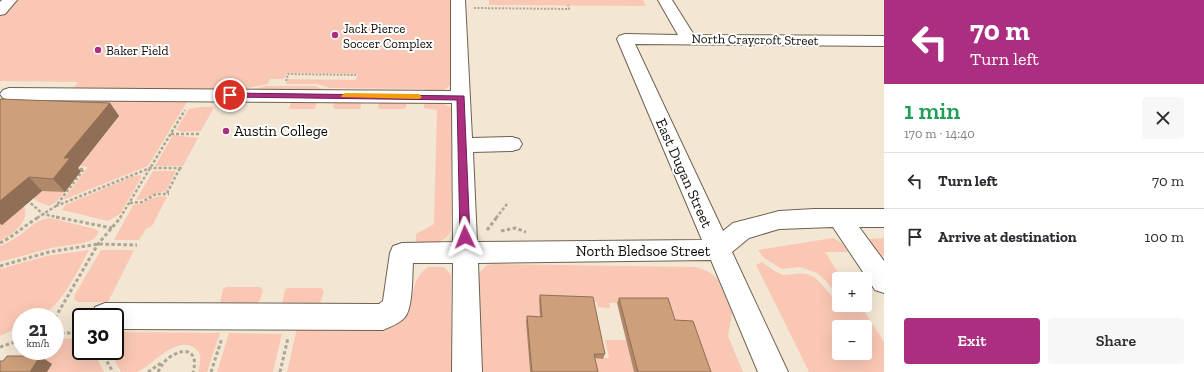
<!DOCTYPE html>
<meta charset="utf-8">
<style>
:root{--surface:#fff;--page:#f7f7f7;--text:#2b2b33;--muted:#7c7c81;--line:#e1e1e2;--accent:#ab2e80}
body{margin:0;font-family:"Zilla Slab",serif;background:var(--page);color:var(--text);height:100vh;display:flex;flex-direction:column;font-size:15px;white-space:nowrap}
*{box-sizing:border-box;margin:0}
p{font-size:13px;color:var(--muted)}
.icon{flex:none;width:22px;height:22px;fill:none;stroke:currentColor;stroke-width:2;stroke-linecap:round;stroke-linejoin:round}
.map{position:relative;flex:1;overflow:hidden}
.panel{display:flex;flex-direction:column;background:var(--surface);width:320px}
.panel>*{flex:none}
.banner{background:#ab2e80;color:#fff;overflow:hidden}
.controls{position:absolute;left:832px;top:272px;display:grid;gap:8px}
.controls a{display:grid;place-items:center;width:40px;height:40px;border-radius:4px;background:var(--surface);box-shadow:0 4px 16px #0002;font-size:20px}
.speed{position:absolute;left:12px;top:308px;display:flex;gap:8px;font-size:20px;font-weight:700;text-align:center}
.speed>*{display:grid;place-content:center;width:52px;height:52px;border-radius:50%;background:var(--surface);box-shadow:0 4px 16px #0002;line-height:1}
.speed small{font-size:10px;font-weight:400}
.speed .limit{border:2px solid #111;border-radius:6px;background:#fff;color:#111}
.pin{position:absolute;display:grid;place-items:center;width:34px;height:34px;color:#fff;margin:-17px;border:2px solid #fff;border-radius:50%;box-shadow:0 1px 4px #0007}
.me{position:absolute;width:44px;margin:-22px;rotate:358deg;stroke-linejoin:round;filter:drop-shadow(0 0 3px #0008)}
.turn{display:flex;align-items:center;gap:14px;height:84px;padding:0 20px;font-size:18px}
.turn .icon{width:52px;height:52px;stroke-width:2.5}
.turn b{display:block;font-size:28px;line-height:34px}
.round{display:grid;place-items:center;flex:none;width:42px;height:42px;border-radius:4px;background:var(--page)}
.summary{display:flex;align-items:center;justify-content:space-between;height:68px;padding:0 20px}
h1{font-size:24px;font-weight:600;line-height:30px;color:#1e9e55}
.cta{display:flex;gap:8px;margin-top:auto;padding:8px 20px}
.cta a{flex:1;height:46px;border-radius:4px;background:var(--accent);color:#fff;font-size:16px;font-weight:600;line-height:46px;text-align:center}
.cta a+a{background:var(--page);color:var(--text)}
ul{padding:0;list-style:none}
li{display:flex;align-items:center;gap:12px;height:56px;padding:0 20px;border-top:1px solid var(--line)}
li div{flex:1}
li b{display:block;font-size:15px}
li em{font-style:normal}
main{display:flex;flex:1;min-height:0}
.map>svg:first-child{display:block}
.green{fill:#fac7b4;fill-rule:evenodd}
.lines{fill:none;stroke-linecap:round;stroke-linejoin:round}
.minor-casing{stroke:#6d6251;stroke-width:2}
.path-far2{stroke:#aea595;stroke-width:2;stroke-dasharray:2 1.5;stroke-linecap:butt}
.path-far1{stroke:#aea595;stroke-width:2.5;stroke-dasharray:3 2;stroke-linecap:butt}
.path{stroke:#aea595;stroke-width:3;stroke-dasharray:3.5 2.5;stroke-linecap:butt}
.minor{fill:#fff;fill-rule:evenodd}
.wall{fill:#b0896a}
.shaded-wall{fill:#906f56}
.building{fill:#cd9f7b;stroke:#906f56}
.route{fill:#ab2e80;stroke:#6f1e53}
.slow{fill:#f59e0b}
.poi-dot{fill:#ab2e80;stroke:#fff;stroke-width:1.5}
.labels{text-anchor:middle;stroke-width:4;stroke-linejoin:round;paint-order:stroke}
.far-poi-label{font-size:13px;fill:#100c06;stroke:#fff;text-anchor:start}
.far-street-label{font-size:13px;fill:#100c06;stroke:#fff}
.poi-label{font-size:15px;fill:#100c06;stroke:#fff;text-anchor:start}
.street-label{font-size:15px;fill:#100c06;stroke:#fff}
</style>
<main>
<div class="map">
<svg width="884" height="372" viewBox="0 0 884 372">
<rect width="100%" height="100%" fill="#f3e7d3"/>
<path class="green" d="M 15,0 L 451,0 L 451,84 C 445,93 435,91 425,91 L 425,89 L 330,88 L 317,84 L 286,84 L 287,79 L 356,80 L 358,74 L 287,73 L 284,79 L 270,79 L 268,84 L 248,88 L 194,89 L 193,91 L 73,89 L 78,82 L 0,81 L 0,14 Z
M 489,0 L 643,0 L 646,6 L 489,5 Z
M 265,86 L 315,86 L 327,91 L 250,90 Z
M 71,100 L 188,100 L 148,166 L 63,200 L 88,167 L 80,166 L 119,117 L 58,114 Z
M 317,101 L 315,109 L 289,109 L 291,102 Z
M 334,102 L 362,102 L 360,109 L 335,109 L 333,107 Z
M 379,102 L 407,102 L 406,108 L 403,109 L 380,109 L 378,108 Z
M 439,102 L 451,107 L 451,230 C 445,244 433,243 420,244 L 416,241 L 416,234 L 434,224 L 437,110 L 424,108 L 424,104 Z
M 199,107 L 214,107 L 201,131 L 182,132 L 176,130 L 189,109 Z
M 173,135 L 198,138 L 183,166 L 155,166 Z
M 153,171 L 176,171 L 166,191 C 155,192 146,200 136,200 Z
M 141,175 L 141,178 L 120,214 L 108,221 L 62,210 L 65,205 L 134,176 Z
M 31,189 L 65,192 L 55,203 L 49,206 L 38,202 L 30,196 Z
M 163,196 L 167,197 L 152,226 L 146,229 L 139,240 L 114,240 L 133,205 C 144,205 151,196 163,196 Z
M 23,204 C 32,221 13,234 0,241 L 0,224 Z
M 50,218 L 95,229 L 99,232 L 94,239 L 84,243 L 51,248 L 0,262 L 0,246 C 7,243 14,239 20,235 C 32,227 34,220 50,218 Z
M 833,238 L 842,243 L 848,252 L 825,252 L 842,279 L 839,279 L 839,296 L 824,279 L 817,273 L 800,267 L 782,269 L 764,258 L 758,250 Z
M 884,238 L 884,257 C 877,253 870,247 869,239 Z
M 89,250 C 77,271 62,307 39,316 C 34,318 26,317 21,317 L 21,326 L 0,336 L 0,269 L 46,256 Z
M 101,250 L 134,250 L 108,302 L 78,302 L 75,300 L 74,296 Z
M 762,262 C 768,266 777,274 784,275 C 794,275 802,271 812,276 C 823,283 829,295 839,303 L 839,305 L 861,306 L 884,342 L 884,372 L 809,372 L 756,265 ZM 839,327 L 865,327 L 865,353 L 839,353 Z
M 495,264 L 694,267 C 704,269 712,272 718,280 L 732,313 L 728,336 L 743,372 L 706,372 L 671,325 L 638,303 L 609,303 L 610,308 L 598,307 L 597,302 L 539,300 L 541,321 L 534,349 L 528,349 L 530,372 L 480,372 L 478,274 L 487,265 Z
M 428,267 L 444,267 L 451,275 L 451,372 L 287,372 L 297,328 L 384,330 C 428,316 399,288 428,267 Z
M 226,287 L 260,287 L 263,290 L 260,300 L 257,303 L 220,303 L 223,289 Z
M 287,288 L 321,288 L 324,291 L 320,304 L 282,304 L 285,290 Z
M 115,332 L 220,333 L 207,372 L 198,372 C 200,364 203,355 196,349 C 178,333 152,366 137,372 C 133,372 126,372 121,372 L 110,351 L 115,351 Z
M 229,333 L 282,334 L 273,372 L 217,372 Z
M 81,338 L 81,351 L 93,351 L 104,372 L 47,372 L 39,364 L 47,351 L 55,351 L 55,339 Z
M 605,340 L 626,340 L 634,372 L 595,372 L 592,358 L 609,358 Z"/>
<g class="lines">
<defs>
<path id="minor" d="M 2,0 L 17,0 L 5,14 L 0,15 L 0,2 Z
M 451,0 L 465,0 L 472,138 L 512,137 L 519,139 L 522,144 L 519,149 L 512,151 L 473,152 L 477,242 L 702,240 L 617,39 L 619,36 L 625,34 L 678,35 L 658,0 L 672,0 L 694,35 L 884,36 L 884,46 L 635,44 L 723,231 L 733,223 L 779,211 L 814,209 L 884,209 L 884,227 L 859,227 L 884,261 L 884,293 L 875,290 L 833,227 L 779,229 L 749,238 L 732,252 L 788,372 L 758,372 L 711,260 L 478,263 L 482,372 L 452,372 L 453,263 L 413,263 C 412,276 413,308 405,317 C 400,323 390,327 383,330 L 115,329 L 115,317 L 92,317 L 95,307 L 105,303 L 379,304 L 383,301 L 390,253 L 393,246 L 402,243 L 453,242 L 452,103 L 9,100 L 3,98 L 0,94 L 3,90 L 9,88 L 451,91 Z"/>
</defs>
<use href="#minor" class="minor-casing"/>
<path class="path-far2" d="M 474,8 L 569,9 L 568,5
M 286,81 L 288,74 L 357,75"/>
<path class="path-far1" d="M 171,134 L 200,134
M 167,193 L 180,168
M 27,200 L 43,214 L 61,218
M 130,203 L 142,202 L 156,194 L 169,194
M 56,206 L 150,168 L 182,168
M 37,218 L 56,206 L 84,169 L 77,169
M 120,218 L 185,110
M 496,218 L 507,204"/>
<path class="path" d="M 56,217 L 112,228
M 487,230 L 497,217
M 501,231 L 515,228 L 526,232
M 0,243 C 14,236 25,225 39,217
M 0,266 L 49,252 L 98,244 L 137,245
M 55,318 L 98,244 L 121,217
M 55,333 L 81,333
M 0,347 L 21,340
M 101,351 L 113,372
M 148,372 L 161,363
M 158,372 C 161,366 164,361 170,357 C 186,346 199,352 193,372
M 211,372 L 222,338
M 280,372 L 288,338"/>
<use href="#minor" class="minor"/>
</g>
<path class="wall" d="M 0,99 L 110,103 L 119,116 L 78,168 L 81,171 L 65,192 L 42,191 L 2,225 L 0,224 Z
M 540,295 L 605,354 L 603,359 L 595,358 L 598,372 L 530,372 L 526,321 L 527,316 L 540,317 L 539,300 Z
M 619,298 L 675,320 L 711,372 L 634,372 L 617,303 Z"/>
<path class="shaded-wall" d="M 110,103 L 119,116 L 78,168 L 81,171 L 65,192 L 53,179 L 64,158 Z
M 29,177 L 42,191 L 2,225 L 0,223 L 0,201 Z
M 40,356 L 52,364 L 47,372 L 30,372 Z"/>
<path class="building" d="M 0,99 L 110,103 L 64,158 L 70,158 L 53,179 L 29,177 L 0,201 Z
M 540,295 L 593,297 L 605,354 L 594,354 L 598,372 L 532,372 L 527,316 L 542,317 Z
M 619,298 L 668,298 L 675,320 L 693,321 L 711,372 L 638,372 Z
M 7,356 L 40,356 L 30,372 L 0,372 L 0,361 L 3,361 Z"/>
<path class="route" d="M 228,93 L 464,96 L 470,237 L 469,240 L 461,240 L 460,237 L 457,100 L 230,97 L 228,97 Z"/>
<path class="slow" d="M 345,93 L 419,94 L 422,97 L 419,99 L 342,97 L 341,96 Z"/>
<g class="poi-dot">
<circle cx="335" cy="35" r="4"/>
<circle cx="98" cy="50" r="4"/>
<circle cx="226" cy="131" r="4"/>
</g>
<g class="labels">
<g class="far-poi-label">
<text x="343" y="33">Jack Pierce<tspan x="343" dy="15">Soccer Complex</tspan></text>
<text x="106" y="55">Baker Field</text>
</g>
<g class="far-street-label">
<text transform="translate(755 39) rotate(1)" y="5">North Craycroft Street</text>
</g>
<g class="poi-label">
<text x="234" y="136">Austin College</text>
</g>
<g class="street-label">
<text transform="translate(684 173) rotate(66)" y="5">East Dugan Street</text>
<text x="643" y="256">North Bledsoe Street</text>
</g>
</g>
</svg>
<div class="controls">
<a>+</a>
<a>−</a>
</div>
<div class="speed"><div>21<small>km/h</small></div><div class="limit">30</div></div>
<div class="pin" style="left:230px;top:95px;background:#d93025"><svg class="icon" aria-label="arrive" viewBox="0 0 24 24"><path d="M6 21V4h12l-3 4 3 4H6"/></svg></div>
<svg class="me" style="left:465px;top:237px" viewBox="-20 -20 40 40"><path d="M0-17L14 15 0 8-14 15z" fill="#ab2e80" stroke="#fff" stroke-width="4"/></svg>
</div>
<section class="panel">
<div class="banner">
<div class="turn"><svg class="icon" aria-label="left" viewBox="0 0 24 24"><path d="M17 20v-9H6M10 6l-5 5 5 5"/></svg><div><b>70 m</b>Turn left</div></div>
</div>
<div class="summary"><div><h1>1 min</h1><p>170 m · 14:40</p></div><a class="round"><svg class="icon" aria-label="close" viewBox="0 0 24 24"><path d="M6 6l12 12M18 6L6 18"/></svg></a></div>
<ul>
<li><svg class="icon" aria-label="left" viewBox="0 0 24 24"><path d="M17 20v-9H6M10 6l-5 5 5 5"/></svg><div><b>Turn left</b></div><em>70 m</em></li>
<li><svg class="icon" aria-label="arrive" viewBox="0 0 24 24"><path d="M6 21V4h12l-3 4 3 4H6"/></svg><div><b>Arrive at destination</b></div><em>100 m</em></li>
</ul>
<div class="cta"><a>Exit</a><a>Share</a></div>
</section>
</main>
